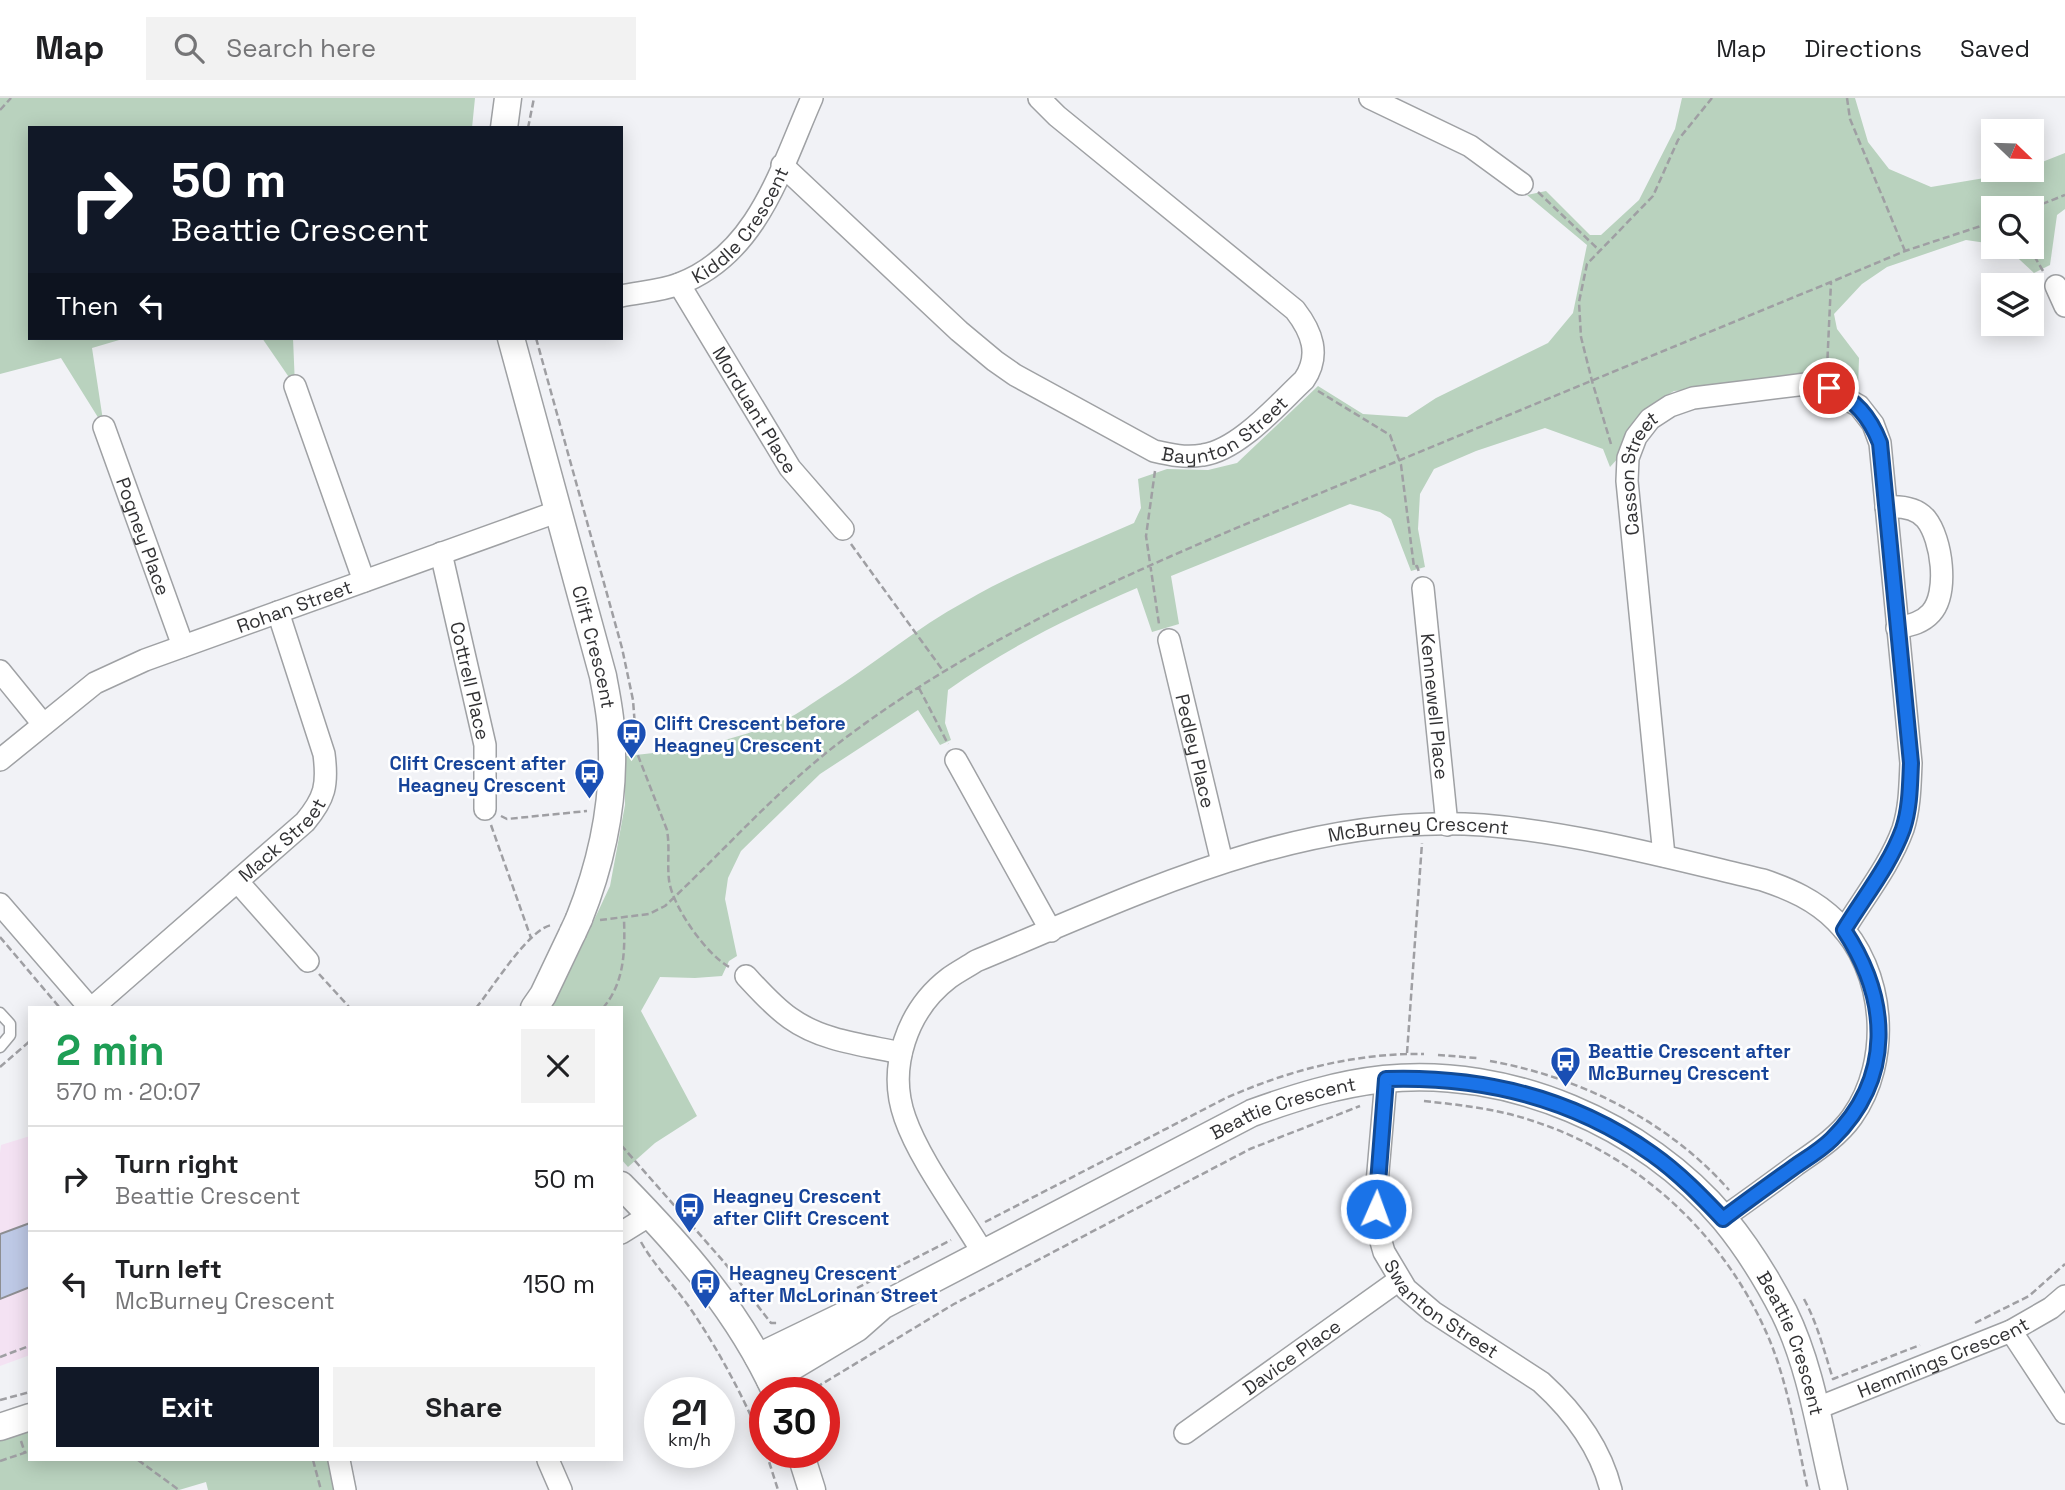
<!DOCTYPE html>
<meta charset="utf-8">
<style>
:root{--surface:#fff;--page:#f2f2f2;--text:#202124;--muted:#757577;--line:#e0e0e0;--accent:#111827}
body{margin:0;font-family:"Space Grotesk",sans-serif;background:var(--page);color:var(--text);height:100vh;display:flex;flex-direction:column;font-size:26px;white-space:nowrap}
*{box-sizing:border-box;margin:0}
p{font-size:23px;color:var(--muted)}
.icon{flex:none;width:38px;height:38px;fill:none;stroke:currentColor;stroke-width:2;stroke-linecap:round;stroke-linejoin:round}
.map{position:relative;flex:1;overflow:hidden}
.panel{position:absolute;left:28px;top:908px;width:595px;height:455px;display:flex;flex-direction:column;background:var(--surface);border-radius:0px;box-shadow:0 4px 18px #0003}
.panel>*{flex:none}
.guide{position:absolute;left:28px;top:28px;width:595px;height:214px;border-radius:0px;box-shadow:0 4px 18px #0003;background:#111827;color:#fff;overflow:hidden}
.needle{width:46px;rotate:113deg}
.buttons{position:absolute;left:1981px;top:21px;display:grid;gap:14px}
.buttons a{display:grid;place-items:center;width:63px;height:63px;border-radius:0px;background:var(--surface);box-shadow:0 4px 18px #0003;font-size:35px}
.speed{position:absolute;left:644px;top:1279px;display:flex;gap:14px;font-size:35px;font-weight:700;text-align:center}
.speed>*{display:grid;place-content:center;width:91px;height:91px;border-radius:50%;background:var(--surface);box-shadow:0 4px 18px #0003;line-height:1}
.speed small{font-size:18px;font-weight:400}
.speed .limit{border:10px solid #d22;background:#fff;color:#111}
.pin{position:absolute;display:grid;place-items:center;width:60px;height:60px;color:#fff;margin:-30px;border:4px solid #fff;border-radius:50%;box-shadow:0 2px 7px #0007}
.me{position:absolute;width:77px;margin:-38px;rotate:2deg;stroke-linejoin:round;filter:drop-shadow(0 0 5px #0008)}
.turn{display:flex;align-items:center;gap:24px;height:147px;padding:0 28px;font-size:32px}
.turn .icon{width:91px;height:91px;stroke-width:2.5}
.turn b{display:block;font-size:49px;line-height:60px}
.then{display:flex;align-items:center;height:66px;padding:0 28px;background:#0003;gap:14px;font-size:26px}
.round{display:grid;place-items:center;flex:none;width:74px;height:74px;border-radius:0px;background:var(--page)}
.head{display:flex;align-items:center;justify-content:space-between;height:119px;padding:0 28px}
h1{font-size:42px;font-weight:800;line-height:52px;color:#1e9e55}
.action{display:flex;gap:14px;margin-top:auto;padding:14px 28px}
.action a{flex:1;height:80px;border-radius:0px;background:var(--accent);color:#fff;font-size:28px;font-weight:800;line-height:80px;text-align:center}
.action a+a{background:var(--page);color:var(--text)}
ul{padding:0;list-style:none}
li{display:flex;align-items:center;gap:21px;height:105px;padding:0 28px;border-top:2px solid var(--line)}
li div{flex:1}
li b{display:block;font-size:26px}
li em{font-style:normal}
header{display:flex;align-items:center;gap:42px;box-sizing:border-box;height:98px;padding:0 35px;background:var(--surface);border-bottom:2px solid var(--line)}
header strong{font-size:33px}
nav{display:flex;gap:38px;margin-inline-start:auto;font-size:24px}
.search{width:490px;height:63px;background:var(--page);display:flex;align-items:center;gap:18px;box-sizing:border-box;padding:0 24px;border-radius:0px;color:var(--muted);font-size:26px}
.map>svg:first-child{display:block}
.commercial{fill:#f4e2f3}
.green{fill:#b9d2be}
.building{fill:#bec9e6;stroke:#8d8e92;stroke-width:2}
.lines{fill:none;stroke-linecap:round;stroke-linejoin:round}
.service-casing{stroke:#9fa1a4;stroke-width:13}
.minor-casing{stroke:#9fa1a4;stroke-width:24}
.tertiary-casing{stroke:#9fa1a4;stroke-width:29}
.path{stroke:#9f9fa3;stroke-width:2.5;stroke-dasharray:7 3.5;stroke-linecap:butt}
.service{stroke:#fff;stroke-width:10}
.minor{stroke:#fff;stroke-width:21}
.tertiary{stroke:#fff;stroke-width:26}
.tertiary-bridge-casing{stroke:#9fa1a4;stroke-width:29;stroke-linecap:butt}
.tertiary-bridge{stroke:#fff;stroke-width:26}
.route-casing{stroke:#114b97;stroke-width:18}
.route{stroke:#1a73e8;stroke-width:12}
.labels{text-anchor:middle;stroke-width:5;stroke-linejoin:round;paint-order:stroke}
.street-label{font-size:19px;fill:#323234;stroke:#fff}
.transit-label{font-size:19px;font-weight:bold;fill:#164399;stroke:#fff;text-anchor:start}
</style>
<header>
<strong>Map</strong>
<div class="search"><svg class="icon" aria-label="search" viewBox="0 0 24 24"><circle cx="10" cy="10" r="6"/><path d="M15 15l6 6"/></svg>Search here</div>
<nav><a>Map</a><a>Directions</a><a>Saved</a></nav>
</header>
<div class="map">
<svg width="2065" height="1392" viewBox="0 0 2065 1392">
<rect width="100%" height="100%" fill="#f1f2f6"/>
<path class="commercial" d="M 30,1038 L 30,1257 L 0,1268 L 0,1055 L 1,1047 Z"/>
<path class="green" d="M 0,0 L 475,0 L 472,30 L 30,30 L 30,240 L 126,240 L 92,250 L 104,329 L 61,260 L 0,276 Z
M 1682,0 L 1855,0 L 1868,44 L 1889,71 L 1931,89 L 2032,72 L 2032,68 L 2065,55 L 2065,111 L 2057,117 L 2050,167 L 2034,175 L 2006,149 L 2032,149 L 2032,110 L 1993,110 L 1993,146 L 1966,142 L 1887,169 L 1862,186 L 1834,216 L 1837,231 L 1859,260 L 1858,291 L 1853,293 L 1701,291 L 1674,293 L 1651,307 L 1634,324 L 1620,358 L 1610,369 L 1603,351 L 1545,330 L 1476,353 L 1434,371 L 1420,396 L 1418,431 L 1425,469 L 1411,473 L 1391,421 L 1380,414 L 1350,406 L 1171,478 L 1179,526 L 1152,534 L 1137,490 C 1070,519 1008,549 948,592 L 945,625 L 951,642 L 940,647 L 918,612 L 820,676 L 741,753 L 728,780 L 725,801 L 737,858 L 729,863 L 722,878 L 695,880 L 660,879 L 641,913 L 697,1018 L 655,1045 L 628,1069 L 621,1061 L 621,910 L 550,910 L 558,887 L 572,869 L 610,788 L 625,707 L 625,658 C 678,654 735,643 784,622 C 799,616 812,605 825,597 C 873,567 916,530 966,503 C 1019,472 1078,450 1134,425 L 1141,410 L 1138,381 L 1167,371 L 1208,372 L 1237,365 L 1318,288 L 1363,316 L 1407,319 L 1436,300 L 1548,245 L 1573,215 L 1587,147 L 1527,97 L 1546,93 L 1590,137 L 1601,137 L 1639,102 L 1675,31 Z
M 262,240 L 293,240 L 295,288 Z
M 30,1330 L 30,1362 L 333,1362 L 337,1392 L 208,1392 L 206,1384 L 179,1392 L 0,1392 L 0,1341 Z"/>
<path class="building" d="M 30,1125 L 30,1189 L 0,1201 L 0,1136 Z"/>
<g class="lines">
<defs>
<path id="service" d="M 0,915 L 10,926 L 10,937 L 0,949"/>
<g id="minor">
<path d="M 1370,0 L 1470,48 L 1522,86"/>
<path id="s1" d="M 782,67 L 959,233 L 995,263 L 1015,277 L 1154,353 C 1171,357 1186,360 1203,357 C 1239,352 1278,306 1304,282 C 1321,257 1312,234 1295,212 L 1057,18 L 1039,0"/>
<path id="s2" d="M 679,186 L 790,370 L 843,431"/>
<path d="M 2056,188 L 2065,208"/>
<path id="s3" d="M 621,198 C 640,194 661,193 679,186 C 758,156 781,70 812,0"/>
<path d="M 295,288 L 364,483"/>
<path id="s4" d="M 104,329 L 183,548"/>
<path d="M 1886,409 C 1900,408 1916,409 1926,421 C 1942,441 1949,495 1931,515 C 1922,525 1911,527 1897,530"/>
<path id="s5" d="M 441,455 L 485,647 L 485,711"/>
<path id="s6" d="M 1423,490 L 1447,727"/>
<path id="s7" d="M 1169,542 L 1222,764"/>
<path d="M 0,573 L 43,626"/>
<path id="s8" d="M 0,662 L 95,585 L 145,562 L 559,413"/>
<path d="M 956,662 L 1051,833"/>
<path id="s9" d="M 1664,758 L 1627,383 L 1628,360 L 1636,339 L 1650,321 L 1670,308 L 1693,300 L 1806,286 L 1829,291 L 1859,308 L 1873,326 L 1880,345 L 1911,665 C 1910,687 1910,709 1903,731 C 1890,767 1864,799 1844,832"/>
<path d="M 237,783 L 308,863"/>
<path d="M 0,806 L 90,910"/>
<path d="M 746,878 C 760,893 774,909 790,920 C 822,943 864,947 901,955"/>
<path id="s10" d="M 92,910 L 305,724 C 325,700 328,687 324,656 L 278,514"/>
<path id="s11" d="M 1386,981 L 1376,1097 L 1376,1126 L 1384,1154 L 1406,1191 L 1433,1214 L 1541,1284 C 1574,1314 1600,1348 1611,1392"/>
<path d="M 621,1135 L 650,1117"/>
<path id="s12" d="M 983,1155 C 959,1114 920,1063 905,1020 C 887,970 907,912 949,880 C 957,874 967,869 976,863 C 1138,796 1302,714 1483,727 C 1578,735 1670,760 1763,782 C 1790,791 1815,802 1836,823 C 1886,872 1892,963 1852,1019 C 1838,1039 1816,1053 1796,1067 C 1772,1085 1747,1103 1723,1120"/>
<path d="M 2011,1233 L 2065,1315"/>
<path id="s13" d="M 1815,1311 L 2011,1233 L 2051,1210 L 2065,1198"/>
<path id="s14" d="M 1185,1335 L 1399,1182"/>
<path d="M 339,1362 L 345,1392"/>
<path d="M 548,1362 L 561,1392"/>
</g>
<g id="tertiary">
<path d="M 504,30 L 508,0"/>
<path id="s15" d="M 511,240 L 603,578 C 606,595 610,613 611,631 C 616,696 603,761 579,821"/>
<path d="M 534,910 L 543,897 L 573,834"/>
<path d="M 621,1087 C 683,1150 739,1214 776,1295"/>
<path d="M 758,1259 L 853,1213 L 865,1211"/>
<path id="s16" d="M 770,1282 L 857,1230 L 882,1208 L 1252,1015 C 1296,999 1338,986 1384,981 C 1509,968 1644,1026 1724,1121 C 1748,1150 1767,1181 1784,1214 C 1811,1269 1820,1333 1834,1392"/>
<path d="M 0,1329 L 30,1319"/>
<path d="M 800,1354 L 812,1392"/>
</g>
</defs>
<use href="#service" class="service-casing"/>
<use href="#minor" class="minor-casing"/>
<use href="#tertiary" class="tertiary-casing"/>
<path class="path" d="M 1847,0 L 1850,21 L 1905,153
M 0,12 L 11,0
M 528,30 L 534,0
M 1538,94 L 1599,152
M 2032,110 L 2065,97
M 2029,149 L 2043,173
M 536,240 L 622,550 L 633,602 L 637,655 L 667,732 C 670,749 667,765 669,782 C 672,808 707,858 731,870
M 1827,271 L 1831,184
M 1318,293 L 1390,337 L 1401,367 L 1414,469 L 1417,468 L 1419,474
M 1611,346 L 1592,283 L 1581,239 L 1579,204 L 1587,166 L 1653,98 L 1678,42 L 1712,0
M 1155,373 L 1146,438 L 1159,526
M 851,446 L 944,574
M 919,590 L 948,646
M 501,718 L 507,721 L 587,713
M 491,727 L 531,840
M 600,822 L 649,816 L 665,808 C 727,750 783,685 852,635 C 1002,524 1176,455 1347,384 C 1509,317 1670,250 1831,184 L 1905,153 L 1993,124
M 0,839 L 60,910
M 319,876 L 350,910
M 476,910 C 492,891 529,830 552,827
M 603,910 C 625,884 625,852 624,821
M 1407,955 L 1422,745
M 1438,957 L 1477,960
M 1490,963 C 1580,979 1668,1023 1729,1092
M 0,969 L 30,943
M 1424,1003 C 1461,1007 1498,1011 1533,1023 C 1641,1058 1727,1140 1770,1243 C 1789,1290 1797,1343 1808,1392
M 621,1047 L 724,1164 L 771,1225 L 778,1225
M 985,1124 L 1226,1000 C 1289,972 1355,955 1424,956
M 641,1144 C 655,1169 676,1189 692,1213 C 721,1256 745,1302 765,1350
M 857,1190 L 951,1142
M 1804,1201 C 1818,1227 1824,1253 1833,1281 L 1920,1247
M 1975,1225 L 2029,1198 L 2065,1166
M 0,1259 L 29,1248
M 807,1295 L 954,1206 L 1250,1051 L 1360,1008
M 0,1302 L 30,1294
M 753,1321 L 765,1316
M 21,1343 L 25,1355
M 766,1354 L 778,1392
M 138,1362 L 179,1392
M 313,1362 L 321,1392
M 0,1363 L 30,1353"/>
<use href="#service" class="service"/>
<use href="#minor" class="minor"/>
<use href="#tertiary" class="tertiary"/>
<defs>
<path id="tertiary-bridge" d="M 573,834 L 579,821"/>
</defs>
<use href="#tertiary-bridge" class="tertiary-bridge-casing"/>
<use href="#tertiary-bridge" class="tertiary-bridge"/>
</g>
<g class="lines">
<defs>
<path id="route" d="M 1376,1111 L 1386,981 C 1482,978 1573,1000 1652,1056 C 1679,1075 1701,1098 1723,1121 C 1748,1102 1772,1085 1797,1067 C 1809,1059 1822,1051 1832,1041 C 1894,980 1890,902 1844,832 C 1864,799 1890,767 1903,731 C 1910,710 1910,687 1911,665 L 1880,345 C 1870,319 1855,301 1829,290"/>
</defs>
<use href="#route" class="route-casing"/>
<use href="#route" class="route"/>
</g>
<defs>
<symbol id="bus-pin" viewBox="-11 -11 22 30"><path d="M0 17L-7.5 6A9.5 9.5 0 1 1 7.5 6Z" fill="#1a4fb4" stroke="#fff"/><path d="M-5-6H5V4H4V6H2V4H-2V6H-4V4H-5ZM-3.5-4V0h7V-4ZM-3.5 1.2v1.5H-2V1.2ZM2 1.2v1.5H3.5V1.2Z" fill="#fff"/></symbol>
</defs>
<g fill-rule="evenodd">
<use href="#bus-pin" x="614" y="618" width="35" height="47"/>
<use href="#bus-pin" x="572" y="658" width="35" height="47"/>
<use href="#bus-pin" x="1548" y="946" width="35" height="47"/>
<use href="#bus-pin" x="672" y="1092" width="35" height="47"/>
<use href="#bus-pin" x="688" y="1168" width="35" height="47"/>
</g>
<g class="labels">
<g class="street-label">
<text dy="7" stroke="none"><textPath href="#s3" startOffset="147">Kiddle Crescent</textPath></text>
<text dy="7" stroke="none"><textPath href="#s2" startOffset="147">Morduant Place</textPath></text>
<text dy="7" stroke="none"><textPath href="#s1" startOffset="551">Baynton Street</textPath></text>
<text dy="7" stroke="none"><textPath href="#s9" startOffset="387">Casson Street</textPath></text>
<text dy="7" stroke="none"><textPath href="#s4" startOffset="116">Pogney Place</textPath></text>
<text dy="7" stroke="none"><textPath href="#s8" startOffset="336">Rohan Street</textPath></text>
<text dy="7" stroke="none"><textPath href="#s15" startOffset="320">Clift Crescent</textPath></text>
<text dy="7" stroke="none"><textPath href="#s5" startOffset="131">Cottrell Place</textPath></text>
<text dy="7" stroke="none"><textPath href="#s6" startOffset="119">Kennewell Place</textPath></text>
<text dy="7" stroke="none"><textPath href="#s7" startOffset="114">Pedley Place</textPath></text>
<text dy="7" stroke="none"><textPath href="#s12" startOffset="810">McBurney Crescent</textPath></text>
<text dy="7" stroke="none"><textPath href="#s10" startOffset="254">Mack Street</textPath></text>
<text dy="7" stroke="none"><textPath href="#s16" startOffset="583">Beattie Crescent</textPath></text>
<text dy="7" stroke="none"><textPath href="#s11" startOffset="257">Swanton Street</textPath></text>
<text dy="7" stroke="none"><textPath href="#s16" startOffset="1213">Beattie Crescent</textPath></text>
<text dy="7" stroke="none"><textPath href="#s14" startOffset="131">Davice Place</textPath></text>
<text dy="7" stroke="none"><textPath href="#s13" startOffset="138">Hemmings Crescent</textPath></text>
</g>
<g class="transit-label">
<text x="654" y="632">Clift Crescent before<tspan x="654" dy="22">Heagney Crescent</tspan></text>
<text x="566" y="672" text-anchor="end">Clift Crescent after<tspan x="566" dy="22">Heagney Crescent</tspan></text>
<text x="1588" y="960">Beattie Crescent after<tspan x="1588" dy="22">McBurney Crescent</tspan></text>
<text x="713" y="1105">Heagney Crescent<tspan x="713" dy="22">after Clift Crescent</tspan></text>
<text x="729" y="1182">Heagney Crescent<tspan x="729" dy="22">after McLorinan Street</tspan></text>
</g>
</g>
</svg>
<div class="buttons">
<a><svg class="needle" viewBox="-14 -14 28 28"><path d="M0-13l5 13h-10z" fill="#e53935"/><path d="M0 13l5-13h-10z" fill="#757577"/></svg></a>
<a><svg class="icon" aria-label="search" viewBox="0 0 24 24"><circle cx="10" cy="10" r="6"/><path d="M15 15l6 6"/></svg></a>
<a><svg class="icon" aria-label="layers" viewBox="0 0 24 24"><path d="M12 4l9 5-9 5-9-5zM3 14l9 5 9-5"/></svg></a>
</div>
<div class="speed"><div>21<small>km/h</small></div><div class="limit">30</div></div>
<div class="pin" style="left:1829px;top:290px;background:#d93025"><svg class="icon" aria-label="arrive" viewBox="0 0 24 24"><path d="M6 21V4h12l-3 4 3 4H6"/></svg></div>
<svg class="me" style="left:1376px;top:1111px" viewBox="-20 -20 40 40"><circle r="17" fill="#1a73e8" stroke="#fff" stroke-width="3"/><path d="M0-11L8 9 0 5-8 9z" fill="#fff"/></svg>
<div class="guide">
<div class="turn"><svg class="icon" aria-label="right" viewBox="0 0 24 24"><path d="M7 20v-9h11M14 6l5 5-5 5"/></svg><div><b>50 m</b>Beattie Crescent</div></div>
<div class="then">Then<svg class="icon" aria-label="left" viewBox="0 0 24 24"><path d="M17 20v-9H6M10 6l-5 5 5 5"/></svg></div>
</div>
<section class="panel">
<div class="head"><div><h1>2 min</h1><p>570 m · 20:07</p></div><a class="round"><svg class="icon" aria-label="close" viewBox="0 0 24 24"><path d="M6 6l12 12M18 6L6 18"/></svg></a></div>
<ul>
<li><svg class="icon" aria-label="right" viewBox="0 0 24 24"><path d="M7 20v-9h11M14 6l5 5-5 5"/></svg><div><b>Turn right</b><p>Beattie Crescent</p></div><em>50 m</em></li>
<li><svg class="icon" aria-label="left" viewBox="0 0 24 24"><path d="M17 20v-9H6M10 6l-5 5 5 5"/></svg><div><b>Turn left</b><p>McBurney Crescent</p></div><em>150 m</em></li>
</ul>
<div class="action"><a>Exit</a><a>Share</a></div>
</section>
</div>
